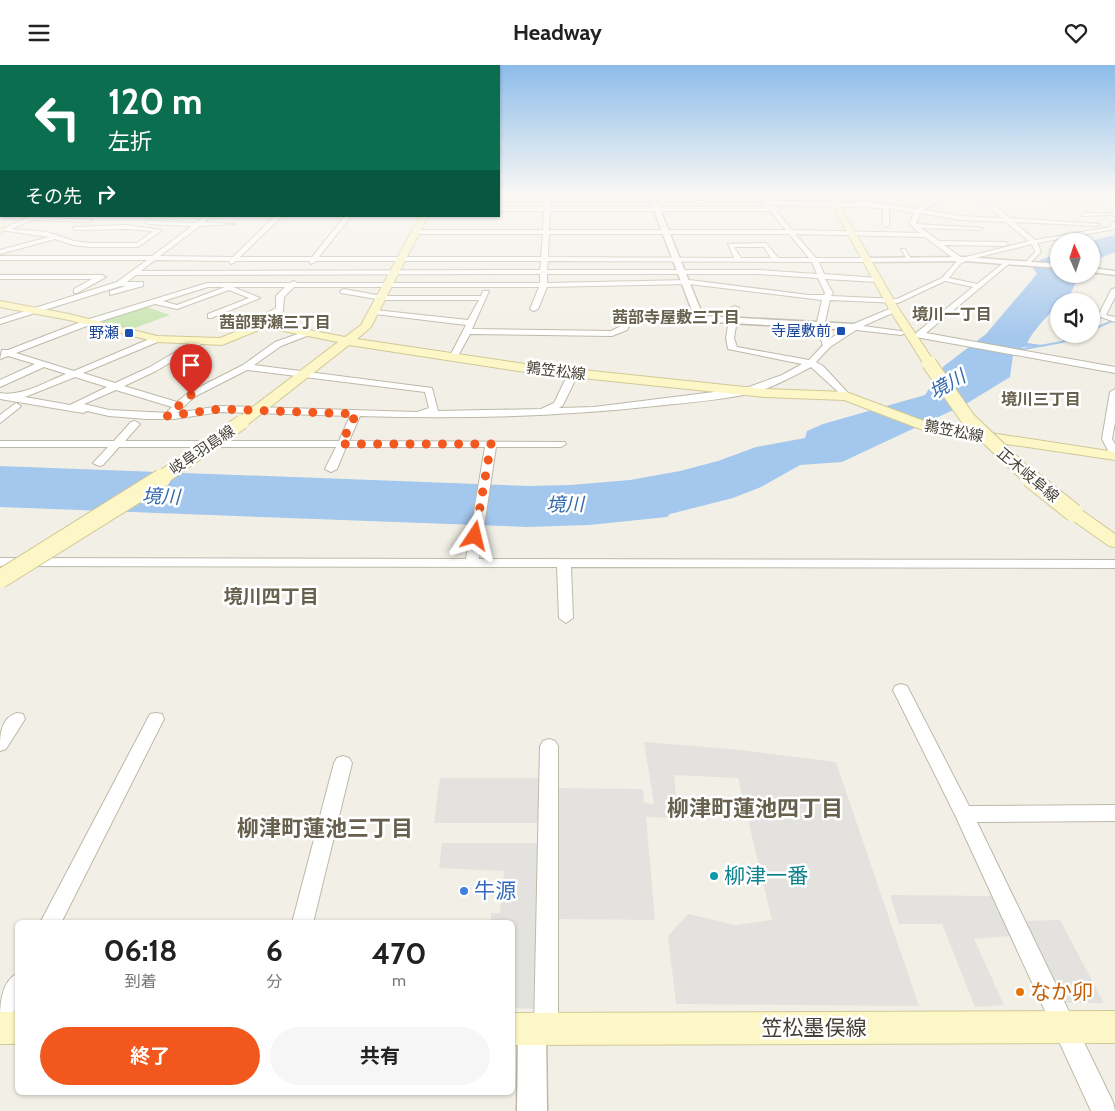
<!DOCTYPE html>
<html lang="ja">
<meta charset="utf-8">
<style>
:root{--surface:#fff;--page:#f6f6f6;--text:#222;--muted:#767676;--accent:#f2571d}
body{margin:0;font-family:Cabin,"Noto Sans JP",sans-serif;background:var(--page);color:var(--text);height:100vh;display:flex;flex-direction:column;font-size:19px;white-space:nowrap}
*{box-sizing:border-box;margin:0}
p{font-size:16px;color:var(--muted)}
.icon{flex:none;width:28px;height:28px;fill:none;stroke:currentColor;stroke-width:2;stroke-linecap:round;stroke-linejoin:round}
.map{position:relative;flex:1;overflow:hidden}
.details{position:absolute;left:15px;top:855px;width:500px;height:175px;display:flex;flex-direction:column;background:var(--surface);border-radius:8px;box-shadow:0 1px 4px #0004}
.details>*{flex:none}
.top-card{position:absolute;left:0px;top:0px;width:500px;height:152px;box-shadow:0 1px 4px #0004;background:#0b6e4f;color:#fff;overflow:hidden}
.needle{width:32px;rotate:357deg}
.tools{position:absolute;left:1050px;top:168px;display:grid;gap:10px}
.tools a{display:grid;place-items:center;width:50px;height:50px;border-radius:50%;background:var(--surface);box-shadow:0 1px 4px #0004;font-size:25px}
.pin{position:absolute;display:grid;place-items:center;width:42px;height:42px;color:#fff;margin:-51px -21px;border-radius:50% 50% 50% 0;rotate:-45deg;box-shadow:0 0 5px #0007}
.pin .icon{rotate:45deg}
.me{position:absolute;width:55px;margin:-28px;rotate:10deg;stroke-linejoin:round;filter:drop-shadow(0 0 4px #0008)}
.turn{display:flex;align-items:center;gap:18px;height:105px;padding:0 25px;font-size:22px}
.turn .icon{width:65px;height:65px;stroke-width:2.5}
.turn b{display:block;font-size:35px;line-height:42px}
.then{display:flex;align-items:center;height:48px;padding:0 25px;background:#0003;gap:10px;font-size:19px}
.eta{display:flex;justify-content:space-evenly;align-items:center;height:85px;text-align:center}
.eta b{font-size:30px;font-weight:700;line-height:35px}
.action{display:flex;gap:10px;margin-top:auto;padding:10px 25px}
.action a{flex:1;height:58px;border-radius:30px;background:var(--accent);color:#fff;font-size:20px;font-weight:700;line-height:58px;text-align:center}
.action a+a{background:var(--page);color:var(--text)}
header{display:flex;justify-content:space-between;align-items:center;height:65px;padding:0 25px;background:var(--surface);font-size:22px;font-weight:700}
.map>svg:first-child{display:block}
.green{fill:#c7e5b0}
.parking{fill:#e3e2de}
.water{fill:#a4c7ed}
.lines{fill:none;stroke-linecap:round;stroke-linejoin:round}
.stream{stroke:#a4c7ed;stroke-width:2}
.minor-casing{stroke:#bdb9a9;stroke-width:2}
.tertiary-casing{stroke:#bdb9a9;stroke-width:3}
.secondary-casing{stroke:#d1c898;stroke-width:2}
.minor{fill:#fff;fill-rule:evenodd}
.tertiary{fill:#fff;fill-rule:evenodd}
.secondary{fill:#fdf6c6;fill-rule:evenodd}
.secondary-bridge-far1-casing{stroke:#d1c898;stroke-width:16;stroke-linecap:butt}
.secondary-bridge-casing{stroke:#d1c898;stroke-width:20;stroke-linecap:butt}
.secondary-bridge-far1{stroke:#fdf6c6;stroke-width:14}
.secondary-bridge{stroke:#fdf6c6;stroke-width:18}
.route{stroke:#f2571d;stroke-width:9;stroke-dasharray:0 16.2}
.transit-dot{fill:#1a4fb4;stroke:#fff;stroke-width:2}
.culture-dot{fill:#0f9aa8;stroke:#fff;stroke-width:2}
.shop-dot{fill:#3f7fe0;stroke:#fff;stroke-width:2}
.food-dot{fill:#e8710a;stroke:#fff;stroke-width:2}
.labels{text-anchor:middle;stroke-width:5;stroke-linejoin:round;paint-order:stroke}
.far-transit-label{font-size:15px;fill:#164399;stroke:#fff;text-anchor:end}
.far-street-label{font-size:15px;fill:#454136;stroke:#fff}
.far-neighbourhood-label{font-size:16px;font-weight:bold;fill:#67604d;stroke:#fff}
.water-label{font-size:19px;font-style:italic;fill:#336aad;stroke:#fff}
.neighbourhood-label{font-size:19px;font-weight:bold;fill:#67604d;stroke:#fff}
.near-culture-label{font-size:21px;fill:#0d838f;stroke:#fff;text-anchor:start}
.near-shop-label{font-size:21px;fill:#366cbe;stroke:#fff;text-anchor:start}
.near-food-label{font-size:21px;fill:#c56008;stroke:#fff;text-anchor:start}
.near-street-label{font-size:21px;fill:#454136;stroke:#fff}
.near-neighbourhood-label{font-size:22px;font-weight:bold;fill:#67604d;stroke:#fff}
</style>
<header><svg class="icon" aria-label="menu" viewBox="0 0 24 24"><path d="M4 6h16M4 12h16M4 18h16"/></svg>Headway<svg class="icon" aria-label="heart" viewBox="0 0 24 24"><path d="M12 20l-8-8c-3-5 5-10 8-4 3-6 11-1 8 4z"/></svg></header>
<div class="map">
<svg width="1115" height="1046" viewBox="0 0 1115 1046">
<rect width="100%" height="100%" fill="#f2f0e6"/>
<path class="green" d="M 144,241 L 170,250 L 129,265 L 97,257 Z"/>
<path class="parking" d="M 644,677 L 732,684 L 836,697 L 919,941 L 676,939 L 668,871 L 688,849 L 735,860 L 772,855 L 738,713 L 674,710 L 678,753 L 646,752 L 655,855 L 555,854 L 555,723 L 643,724 L 644,738 L 654,739 Z
M 440,713 L 539,713 L 539,758 L 434,758 Z
M 442,778 L 538,778 L 535,944 L 513,943 L 512,858 L 491,857 L 491,848 L 500,848 L 504,806 L 439,803 Z
M 890,830 L 991,831 L 1010,871 L 974,874 L 1004,940 L 975,942 L 942,859 L 899,859 Z
M 1060,855 L 1104,938 L 1067,938 L 1056,932 L 1021,856 Z"/>
<path class="water" d="M 1115,170 L 1115,187 L 1091,197 L 1091,176 Z
M 1059,188 L 1059,209 L 1080,209 L 1067,236 L 1059,236 L 1059,241 C 1048,249 1033,266 1027,278 L 1049,281 L 1023,282 L 1013,290 L 1010,312 L 966,339 L 842,397 L 800,400 L 761,422 L 733,433 L 670,449 L 667,452 L 589,460 L 527,462 L 0,442 L 0,401 L 528,421 L 570,420 L 630,415 L 680,406 L 718,396 L 756,382 L 805,373 L 807,366 L 823,359 L 925,330 L 944,301 L 986,269 L 1037,209 L 1033,203 L 1040,195 Z"/>
<g class="lines">
<path class="stream" d="M 1091,265 L 1115,255
M 1018,285 L 1062,277 L 1083,269"/>
<defs>
<path id="minor" d="M 546,127 L 551,127 L 550,142 L 767,142 L 755,127 L 759,127 L 768,136 L 871,137 L 917,144 L 932,136 L 863,127 L 937,134 L 944,130 L 934,127 L 1100,133 L 1098,136 L 983,132 L 1010,153 L 1100,159 L 1097,161 L 1014,157 L 1035,175 L 1110,162 L 1113,157 L 1115,158 L 1115,164 L 1037,178 L 1041,187 L 1028,200 L 1025,198 L 1035,187 L 1032,179 L 967,195 L 960,199 L 949,213 L 977,219 L 1006,196 L 1011,197 L 926,268 L 1115,302 L 1115,308 L 916,272 L 916,268 L 973,222 L 945,216 L 898,238 L 830,235 L 824,261 L 828,275 L 851,260 L 894,242 L 897,242 L 897,246 L 863,261 L 901,266 L 905,268 L 901,270 L 856,265 L 830,282 L 816,297 L 823,301 L 849,329 L 851,331 L 846,334 L 811,302 C 792,312 770,324 749,329 C 718,335 686,338 655,341 C 557,352 458,354 360,351 L 349,376 L 565,377 L 566,379 L 561,382 L 496,382 L 479,494 L 1115,495 L 1115,503 L 571,502 L 573,553 L 566,558 L 559,553 L 557,502 L 0,501 L 0,493 L 466,494 L 485,382 L 346,382 L 337,404 L 331,407 L 325,404 L 336,382 L 119,382 L 103,400 L 99,401 L 93,398 L 108,382 L 0,382 L 0,376 L 114,376 L 131,357 L 135,356 L 140,359 L 125,376 L 339,376 L 350,351 L 220,347 L 174,354 L 147,354 L 109,351 L 87,346 L 83,348 L 0,334 L 0,328 C 22,332 45,317 66,309 L 44,302 L 0,322 L 0,315 L 35,299 L 8,291 L 0,294 L 2,285 L 8,285 L 86,255 L 207,218 L 290,218 L 294,216 L 297,218 L 540,218 L 540,209 L 136,210 L 127,217 L 143,217 L 143,221 L 110,230 L 110,226 L 126,221 L 121,221 L 0,259 L 0,254 L 117,217 L 147,195 L 0,195 L 0,191 L 152,191 L 192,161 L 148,159 L 146,156 L 196,158 L 205,151 L 212,151 L 204,157 L 235,159 L 200,161 L 160,191 L 233,192 L 275,151 L 282,151 L 240,192 L 312,192 L 345,151 L 351,151 L 319,192 L 541,192 L 543,169 L 416,169 L 413,167 L 416,165 L 543,165 L 544,146 L 499,146 L 499,142 L 544,142 ZM 950,131 L 977,131 L 1002,153 L 960,151 L 923,145 ZM 771,140 L 883,143 L 883,160 L 886,162 L 889,160 L 889,143 L 914,148 L 909,159 L 920,168 L 792,165 L 776,146 L 779,145 L 779,143 ZM 550,146 L 770,146 L 786,165 L 549,165 ZM 920,148 L 960,155 L 1006,157 L 1029,176 L 962,193 L 944,180 L 1005,181 L 1008,179 L 1005,177 L 939,176 L 921,163 L 980,165 L 983,163 L 916,159 ZM 549,169 L 789,169 L 809,193 L 778,193 L 766,178 L 728,179 L 734,193 L 548,192 ZM 795,169 L 925,172 L 957,196 L 942,213 L 897,234 L 831,231 L 833,228 L 825,214 L 877,217 L 881,215 L 877,213 L 824,209 L 819,197 L 866,197 L 869,195 L 866,193 L 816,193 ZM 734,182 L 764,182 L 771,193 L 741,193 ZM 155,195 L 229,196 L 231,199 L 236,196 L 309,196 L 311,199 L 316,196 L 541,196 L 540,205 L 141,206 ZM 548,196 L 812,197 L 817,209 L 759,205 L 547,205 ZM 547,209 L 759,209 L 818,213 L 825,228 L 824,230 L 809,230 L 689,215 L 547,218 ZM 689,219 L 822,235 L 816,261 L 823,280 L 809,295 L 737,282 L 734,273 L 739,243 L 735,241 L 731,243 L 726,273 L 728,284 L 802,299 L 782,310 L 746,323 L 594,342 L 559,343 L 563,340 L 578,309 L 573,306 L 568,309 L 554,338 L 541,344 L 438,346 L 432,323 L 254,300 L 281,281 L 312,269 L 313,267 L 309,265 L 275,277 L 243,300 L 188,328 L 177,337 L 124,321 L 156,306 L 203,278 L 203,274 L 197,274 L 150,302 L 115,318 L 83,308 L 160,276 L 160,272 L 154,272 L 74,306 L 16,288 L 92,259 L 155,239 L 177,244 L 229,225 L 249,233 L 208,249 L 208,253 L 211,253 L 260,233 L 233,222 L 285,222 L 276,231 L 276,243 L 267,248 L 258,260 L 262,262 L 283,246 L 284,232 L 294,222 L 539,222 L 530,244 L 534,246 L 538,244 L 547,222 ZM 208,222 L 225,222 L 177,240 L 163,236 ZM 247,305 L 425,327 L 429,343 L 417,347 L 220,341 L 177,348 L 194,332 ZM 75,312 L 107,322 L 70,340 L 25,332 ZM 116,325 L 172,342 L 168,346 L 169,348 L 109,345 L 84,339 Z
M 694,127 L 698,127 L 702,135 L 698,135 Z
M 0,129 L 1,129 L 1,133 L 0,133 Z
M 0,144 L 1,144 L 1,148 L 0,148 Z
M 1083,148 L 1109,148 L 1112,150 L 1081,151 Z
M 29,152 L 92,155 L 89,157 L 32,155 L 11,164 L 47,167 L 74,176 L 90,178 L 137,178 L 153,166 L 127,164 L 75,165 L 73,162 L 127,160 L 162,165 L 138,182 L 90,182 L 73,180 L 55,174 L 0,189 L 0,185 L 49,172 L 0,165 Z
M 901,184 L 905,184 L 912,196 L 908,196 Z
M 0,210 L 102,210 L 106,212 L 77,228 L 74,228 L 74,224 L 92,214 L 0,214 Z
M 1115,223 L 1115,232 L 1106,250 L 1115,252 L 1115,257 L 1098,251 L 1111,225 Z
M 344,224 L 382,231 L 481,231 L 483,226 L 489,226 L 472,264 L 611,266 L 621,261 L 626,251 L 629,251 L 699,252 L 703,254 L 699,256 L 632,255 L 627,265 L 612,271 L 470,269 L 458,291 L 454,294 L 450,291 L 466,260 L 375,249 L 371,247 L 375,245 L 468,255 L 479,235 L 382,235 L 341,228 L 340,226 Z
M 1115,324 L 1115,357 L 1112,374 L 1115,379 L 1115,392 L 1111,391 L 1102,374 L 1110,327 Z
M 16,338 L 21,341 L 19,343 L 0,358 L 0,350 Z
M 901,619 L 907,621 L 969,741 L 1115,740 L 1115,756 L 977,757 L 1113,1037 L 1115,1046 L 1091,1046 L 956,752 L 893,625 L 895,621 Z
M 17,648 L 23,649 L 25,654 L 6,684 L 0,686 C 0,671 0,653 17,648 Z
M 156,648 L 162,649 L 164,654 L 61,858 L 40,858 L 150,649 Z
M 549,674 L 555,676 L 558,681 L 558,964 L 554,972 L 546,976 L 538,972 L 534,964 L 540,681 L 543,676 Z
M 343,691 L 349,693 L 352,698 L 313,858 L 292,858 L 334,698 L 337,693 Z
M 18,908 C 18,928 21,952 0,960 C 0,941 0,917 18,908 Z"/>
<path id="tertiary" d="M 647,127 L 653,127 L 703,251 L 854,259 L 859,262 L 854,265 L 696,256 Z
M 965,192 L 1059,199 L 1059,203 L 965,196 L 866,197 L 862,195 L 866,193 Z
M 1091,203 L 1115,206 L 1115,210 L 1091,207 Z
M 532,950 L 542,954 L 546,964 L 547,1046 L 517,1046 L 518,964 L 522,954 Z"/>
<path id="secondary" d="M 825,127 L 832,127 L 899,244 L 935,298 L 933,301 L 925,301 L 889,244 Z
M 420,151 L 428,151 L 371,262 L 357,274 L 525,299 L 765,324 L 846,327 L 932,359 L 1115,387 L 1115,395 L 946,370 L 923,365 L 844,335 L 765,332 L 525,307 L 349,280 L 247,360 L 237,360 L 235,357 L 237,354 L 338,277 L 268,263 L 259,265 L 222,280 L 157,277 L 69,255 L 0,242 L 0,236 L 69,249 L 157,271 L 220,273 L 252,260 L 268,257 L 345,272 L 361,260 Z
M 0,163 L 5,165 L 0,168 Z
M 1074,443 L 1080,444 L 1115,469 L 1115,482 L 1109,481 L 1068,452 L 1066,448 L 1068,444 Z
M 1115,946 L 1115,978 L 512,980 L 512,948 Z
M 0,947 L 18,947 L 18,979 L 0,979 Z"/>
</defs>
<use href="#minor" class="minor-casing"/>
<use href="#tertiary" class="tertiary-casing"/>
<use href="#secondary" class="secondary-casing"/>
<use href="#minor" class="minor"/>
<use href="#tertiary" class="tertiary"/>
<use href="#secondary" class="secondary"/>
<defs>
<path id="secondary-bridge-far1" d="M 929,298 L 968,354 L 1031,414
M 160,414 L 242,357"/>
<path id="secondary-bridge" d="M 1030,413 L 1074,448
M 0,514 L 162,413"/>
</defs>
<use href="#secondary-bridge-far1" class="secondary-bridge-far1-casing"/>
<use href="#secondary-bridge" class="secondary-bridge-casing"/>
<use href="#secondary-bridge-far1" class="secondary-bridge-far1"/>
<use href="#secondary-bridge" class="secondary-bridge"/>
</g>
<linearGradient id="sky" x2="0" y2="1"><stop stop-color="#8dbcea"/><stop offset="0.47" stop-color="#f9f8f4"/><stop offset="1" stop-color="#f9f8f4" stop-opacity="0"/></linearGradient>
<rect width="1115" height="273" fill="url(#sky)"/>
<g class="lines">
<path class="route" d="M 191,330 L 167,351 L 220,344 L 356,349 L 341,379 L 491,379 L 475,471"/>
</g>
<g class="transit-dot">
<rect x="836" y="261" width="10" height="10" rx="2.5"/>
<rect x="124" y="263" width="10" height="10" rx="2.5"/>
</g>
<circle class="culture-dot" cx="714" cy="811" r="5"/>
<circle class="shop-dot" cx="464" cy="826" r="5"/>
<circle class="food-dot" cx="1020" cy="927" r="5"/>
<g class="labels">
<g class="far-transit-label">
<text x="831" y="271">寺屋敷前</text>
<text x="119" y="273">野瀬</text>
</g>
<g class="far-street-label">
<text transform="translate(556 306) rotate(7)" y="5">鶉笠松線</text>
<text transform="translate(954 366) rotate(11)" y="5">鶉笠松線</text>
<text transform="translate(202 385) rotate(-34)" y="5">岐阜羽島線</text>
<text transform="translate(1028 410) rotate(40)" y="5">正木岐阜線</text>
</g>
<g class="far-neighbourhood-label">
<text x="952" y="255">境川一丁目</text>
<text x="676" y="258">茜部寺屋敷三丁目</text>
<text x="275" y="263">茜部野瀬三丁目</text>
<text x="1041" y="340">境川三丁目</text>
</g>
<g class="water-label">
<text transform="translate(947 319) rotate(-30)" y="7">境川</text>
<text transform="translate(161 431) rotate(2)" y="7">境川</text>
<text transform="translate(565 439) rotate(-1)" y="7">境川</text>
</g>
<g class="neighbourhood-label">
<text x="271" y="538">境川四丁目</text>
</g>
<g class="near-culture-label">
<text x="724" y="818">柳津一番</text>
</g>
<g class="near-shop-label">
<text x="474" y="833">牛源</text>
</g>
<g class="near-food-label">
<text x="1030" y="934">なか卯</text>
</g>
<g class="near-street-label">
<text x="814" y="970">笠松墨俣線</text>
</g>
<g class="near-neighbourhood-label">
<text x="755" y="751">柳津町蓮池四丁目</text>
<text x="325" y="771">柳津町蓮池三丁目</text>
</g>
</g>
</svg>
<div class="tools">
<a><svg class="needle" viewBox="-14 -14 28 28"><path d="M0-13l5 13h-10z" fill="#e53935"/><path d="M0 13l5-13h-10z" fill="#767676"/></svg></a>
<a><svg class="icon" aria-label="sound" viewBox="0 0 24 24"><path d="M4 9h4l5-4v14l-5-4H4zM17 9q2 3 0 6"/></svg></a>
</div>
<div class="pin" style="left:191px;top:330px;background:#d93025"><svg class="icon" aria-label="arrive" viewBox="0 0 24 24"><path d="M6 21V4h12l-3 4 3 4H6"/></svg></div>
<svg class="me" style="left:475px;top:471px" viewBox="-20 -20 40 40"><path d="M0-17L14 15 0 8-14 15z" fill="#f2571d" stroke="#fff" stroke-width="4"/></svg>
<div class="top-card">
<div class="turn"><svg class="icon" aria-label="left" viewBox="0 0 24 24"><path d="M17 20v-9H6M10 6l-5 5 5 5"/></svg><div><b>120 m</b>左折</div></div>
<div class="then">その先<svg class="icon" aria-label="right" viewBox="0 0 24 24"><path d="M7 20v-9h11M14 6l5 5-5 5"/></svg></div>
</div>
<section class="details">
<div class="eta">
<div><b>06:18</b><p>到着</p></div>
<div><b>6</b><p>分</p></div>
<div><b>470</b><p>m</p></div>
</div>
<div class="action"><a>終了</a><a>共有</a></div>
</section>
</div>
